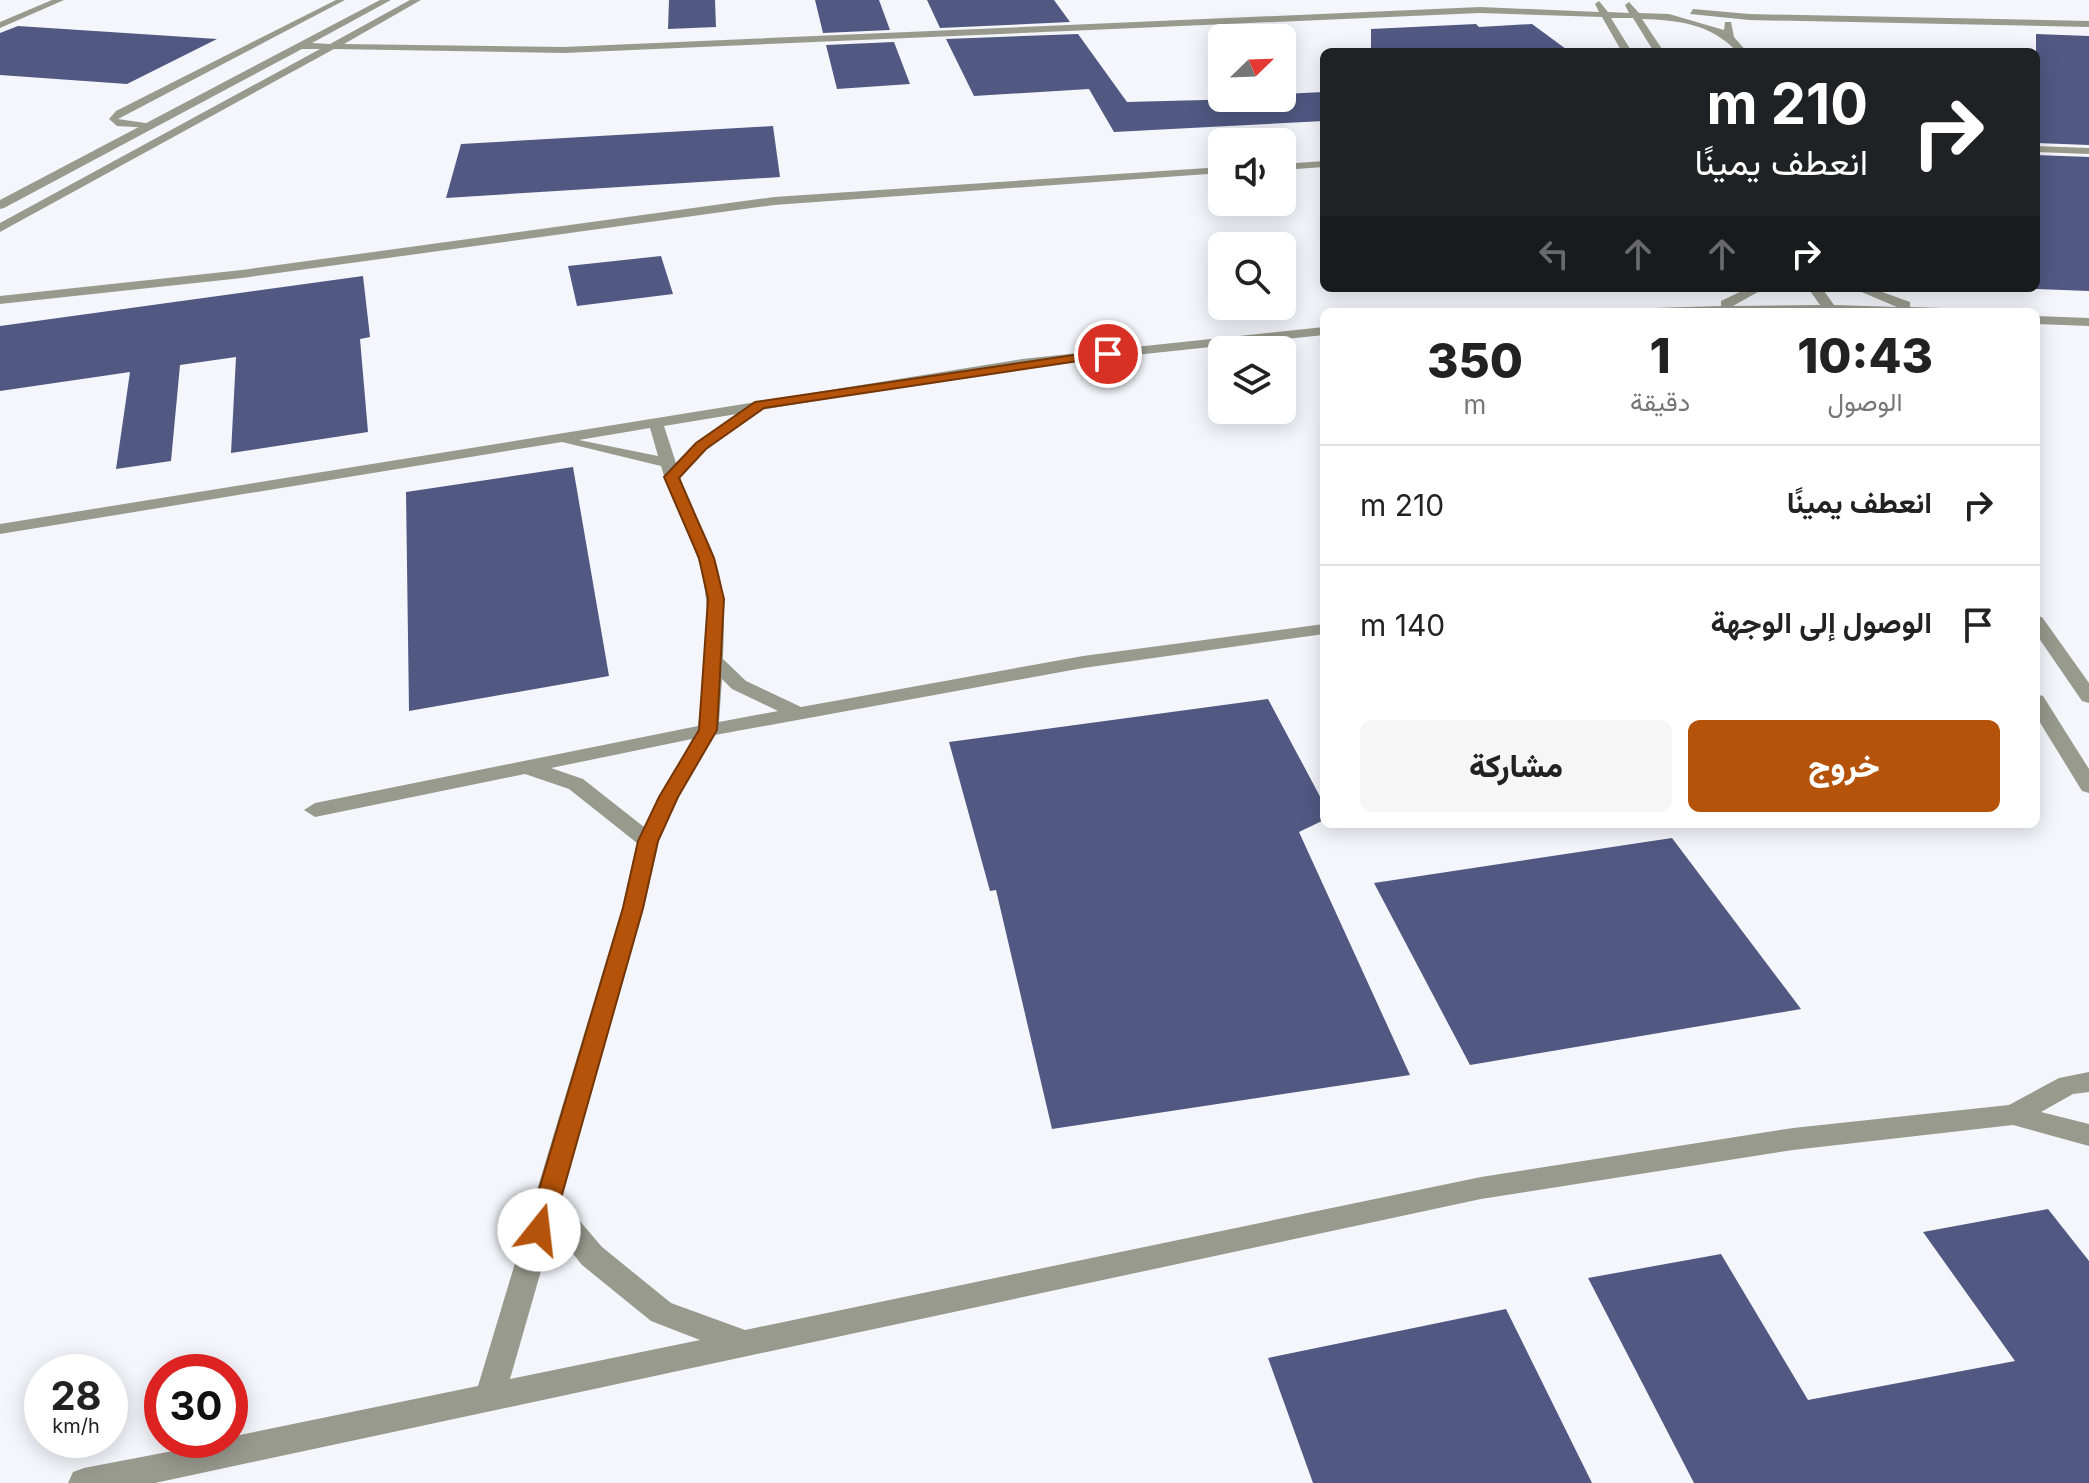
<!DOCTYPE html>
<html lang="ar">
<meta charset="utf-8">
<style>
:root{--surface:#fff;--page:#f6f6f6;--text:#222;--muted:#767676;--line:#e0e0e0;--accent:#b45309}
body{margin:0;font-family:Inter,Vazirmatn,sans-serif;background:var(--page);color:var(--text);direction:rtl;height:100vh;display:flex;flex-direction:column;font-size:30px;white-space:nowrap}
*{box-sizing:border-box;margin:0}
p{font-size:26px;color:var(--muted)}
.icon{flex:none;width:44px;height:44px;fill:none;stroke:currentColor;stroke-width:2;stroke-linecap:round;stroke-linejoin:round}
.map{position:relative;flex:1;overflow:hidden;direction:ltr}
.details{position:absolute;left:1320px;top:308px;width:720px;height:520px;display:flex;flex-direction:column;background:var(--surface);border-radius:12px;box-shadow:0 4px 20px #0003;direction:rtl}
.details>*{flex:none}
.top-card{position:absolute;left:1320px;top:48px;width:720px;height:244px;border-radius:12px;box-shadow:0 4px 20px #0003;direction:rtl;background:#202124;color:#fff;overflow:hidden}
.needle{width:52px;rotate:67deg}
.controls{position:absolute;left:1208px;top:24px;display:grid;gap:16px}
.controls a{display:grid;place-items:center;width:88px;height:88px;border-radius:12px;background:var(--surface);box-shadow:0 4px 20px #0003;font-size:40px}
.speed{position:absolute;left:24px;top:1354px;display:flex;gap:16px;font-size:40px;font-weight:700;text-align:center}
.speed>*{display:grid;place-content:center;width:104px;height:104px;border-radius:50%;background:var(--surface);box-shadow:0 4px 20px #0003;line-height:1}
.speed small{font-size:20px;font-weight:400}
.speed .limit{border:12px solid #d22;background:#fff;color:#111}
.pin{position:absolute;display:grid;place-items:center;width:68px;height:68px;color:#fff;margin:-34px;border:4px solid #fff;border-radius:50%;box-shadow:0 2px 8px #0007}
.me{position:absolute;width:88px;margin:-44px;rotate:16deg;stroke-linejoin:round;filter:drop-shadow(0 0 6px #0008)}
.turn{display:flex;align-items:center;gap:28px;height:168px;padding:0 40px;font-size:36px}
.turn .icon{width:104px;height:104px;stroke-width:2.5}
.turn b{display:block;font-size:56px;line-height:68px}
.lanes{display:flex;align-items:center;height:76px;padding:0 40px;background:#0003;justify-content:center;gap:40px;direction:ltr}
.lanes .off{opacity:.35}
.eta{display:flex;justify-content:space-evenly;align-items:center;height:136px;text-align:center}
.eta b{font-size:48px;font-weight:800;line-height:56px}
.primary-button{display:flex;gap:16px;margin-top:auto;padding:16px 40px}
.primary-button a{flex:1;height:92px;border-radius:12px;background:var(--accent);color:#fff;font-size:32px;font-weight:800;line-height:92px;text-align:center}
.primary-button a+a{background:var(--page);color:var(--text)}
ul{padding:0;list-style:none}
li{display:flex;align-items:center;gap:24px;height:120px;padding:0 40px;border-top:2px solid var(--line)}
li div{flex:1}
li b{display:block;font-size:30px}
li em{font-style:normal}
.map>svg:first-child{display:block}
.building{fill:#515983}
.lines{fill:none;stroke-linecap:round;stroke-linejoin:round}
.service{fill:#999a8e;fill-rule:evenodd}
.minor{fill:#999a8e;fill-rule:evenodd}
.route{fill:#b45309;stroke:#753606;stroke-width:2}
</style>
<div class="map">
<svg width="2089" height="1483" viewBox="0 0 2089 1483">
<rect width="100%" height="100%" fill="#f5f6fc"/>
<path class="building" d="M 669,0 L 715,0 L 716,27 L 668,29 Z
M 815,0 L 879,0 L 890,30 L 823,33 Z
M 927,0 L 1054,0 L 1070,22 L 940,28 Z
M 1476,24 L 1479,27 L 1532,24 L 1570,52 L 1371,52 L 1371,29 Z
M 18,26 L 217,39 L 127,84 L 0,75 L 0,33 Z
M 1078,34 L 1127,102 L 1282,98 L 1282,94 L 1324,92 L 1324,121 L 1114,132 L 1089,89 L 974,96 L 946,39 Z
M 2036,34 L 2089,36 L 2089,145 L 2036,143 Z
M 894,42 L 910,84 L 837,89 L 826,45 Z
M 773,126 L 780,177 L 446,198 L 461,144 Z
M 2036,155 L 2089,157 L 2089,291 L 2036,289 Z
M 661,256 L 673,294 L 577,306 L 568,266 Z
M 363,276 L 370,337 L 360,339 L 368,432 L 231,453 L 236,357 L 180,365 L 171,461 L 116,469 L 130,372 L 0,391 L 0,326 Z
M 573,467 L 609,676 L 409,711 L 406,492 Z
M 1268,699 L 1324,804 L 1324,820 L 1299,832 L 1410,1075 L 1052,1129 L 996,890 L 990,891 L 949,742 Z
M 1672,838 L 1801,1009 L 1470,1065 L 1374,883 Z
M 2048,1209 L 2089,1261 L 2089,1483 L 1694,1483 L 1588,1278 L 1721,1254 L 1808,1400 L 2015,1361 L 1923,1232 Z
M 1506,1309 L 1592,1483 L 1313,1483 L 1268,1358 Z"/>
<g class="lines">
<path class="service" d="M 336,0 L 345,0 L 118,119 L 152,124 L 152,128 L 117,126 L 109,119 L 116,111 Z"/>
<path class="minor" d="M 52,0 L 64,0 L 0,28 L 0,22 Z
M 380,0 L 391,0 L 312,43 L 330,44 L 410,0 L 421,0 L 344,44 L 564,47 L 1480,7 L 1599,12 L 1595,4 L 1599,1 L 1608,12 L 1629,13 L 1625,5 L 1629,2 L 1639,13 L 1669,14 L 1724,30 L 1725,22 L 1731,22 L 1734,37 L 1747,52 L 1737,52 C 1712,24 1678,20 1642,19 L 1664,52 L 1654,52 L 1633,18 L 1611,18 L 1632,52 L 1622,52 L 1602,17 L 1480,13 L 564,53 L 334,49 L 0,232 L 0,223 L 320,49 L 302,49 L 4,208 L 0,209 L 0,200 Z
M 1693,9 L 1749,14 L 2089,21 L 2089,27 L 1749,20 L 1690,14 Z
M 2036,146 L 2089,148 L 2089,154 L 2036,152 Z
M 1324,161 L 1324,167 L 1282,170 L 1282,164 Z
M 1222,167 L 1222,173 L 774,205 L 242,278 L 0,304 L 0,296 L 242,270 L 774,197 Z
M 1748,288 L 1765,288 L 1733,306 L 1820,305 L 1808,288 L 1822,288 L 1834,305 L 1897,307 L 1852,288 L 1871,288 L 1910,302 L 1910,307 L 1943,308 L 1950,312 L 1646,312 L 1653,308 L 1721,306 L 1721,301 Z
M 2036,316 L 2089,318 L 2089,326 L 2036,324 Z
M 1324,327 L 1324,335 L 1022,367 L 761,410 L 706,449 L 680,477 C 689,506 705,530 715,559 C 726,592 724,624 723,659 L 746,681 L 801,707 L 1083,656 L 1324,624 L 1324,634 L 1083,668 L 715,735 L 678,797 L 659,841 L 644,908 L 561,1199 L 602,1247 L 671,1303 L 745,1330 L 1481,1177 L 1793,1128 L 2009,1105 L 2059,1078 L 2089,1072 L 2089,1092 L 2073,1094 L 2041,1112 L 2089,1124 L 2089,1146 L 2013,1125 L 1793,1150 L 1481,1199 L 155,1483 L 68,1483 L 73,1472 L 84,1468 L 230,1440 L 230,1437 L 478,1386 L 622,908 L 637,843 L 569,789 L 525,774 L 315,817 L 304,810 L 315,803 L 698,726 C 704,671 715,611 698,559 C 687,527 670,499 661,466 L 562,442 L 0,534 L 0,524 L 1022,359 ZM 737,414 L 696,443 L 676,463 L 664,426 ZM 650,428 L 658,456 L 579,440 ZM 722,679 L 732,689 L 778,711 L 719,722 ZM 692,739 L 644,827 L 583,779 L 551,768 ZM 553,1229 L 582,1265 L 651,1321 L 700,1340 L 510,1379 Z
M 2036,616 L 2042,617 L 2089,683 L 2089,703 L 2082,701 L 2036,634 Z
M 2036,694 L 2043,696 L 2089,769 L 2089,793 L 2082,791 L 2036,716 Z"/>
</g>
<path class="route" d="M 1108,350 L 1114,354 L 1112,356 L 764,408 L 706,449 L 679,478 L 714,558 L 724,599 L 717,730 L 678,797 L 658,841 L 643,908 L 552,1230 L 548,1237 L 539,1241 L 530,1237 L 527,1230 L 623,908 L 638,841 L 659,797 L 699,730 L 708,599 L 699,558 L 664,477 L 696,443 L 755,402 Z"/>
</svg>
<div class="controls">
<a><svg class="needle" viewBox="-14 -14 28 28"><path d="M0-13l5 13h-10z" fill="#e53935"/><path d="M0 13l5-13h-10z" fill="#767676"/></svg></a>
<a><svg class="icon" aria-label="sound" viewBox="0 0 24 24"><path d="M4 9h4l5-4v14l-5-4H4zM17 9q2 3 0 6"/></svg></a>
<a><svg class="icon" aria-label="search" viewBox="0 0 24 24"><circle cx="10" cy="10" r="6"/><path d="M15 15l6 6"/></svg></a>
<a><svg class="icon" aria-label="layers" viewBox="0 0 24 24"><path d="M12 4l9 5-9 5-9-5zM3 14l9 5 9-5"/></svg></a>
</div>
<div class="speed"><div>28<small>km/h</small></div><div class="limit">30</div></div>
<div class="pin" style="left:1108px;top:354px;background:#d93025"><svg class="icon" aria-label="arrive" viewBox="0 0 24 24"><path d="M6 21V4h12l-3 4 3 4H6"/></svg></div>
<svg class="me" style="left:539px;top:1230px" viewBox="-20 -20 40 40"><circle r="19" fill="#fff"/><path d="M0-13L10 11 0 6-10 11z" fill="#b45309"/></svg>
<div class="top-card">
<div class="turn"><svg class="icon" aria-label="right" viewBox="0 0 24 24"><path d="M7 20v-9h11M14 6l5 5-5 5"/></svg><div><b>210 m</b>انعطف يمينًا</div></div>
<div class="lanes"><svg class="icon off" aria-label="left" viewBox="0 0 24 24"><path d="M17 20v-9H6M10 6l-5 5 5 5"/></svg><svg class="icon off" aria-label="ahead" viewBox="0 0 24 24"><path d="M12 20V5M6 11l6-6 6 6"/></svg><svg class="icon off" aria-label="ahead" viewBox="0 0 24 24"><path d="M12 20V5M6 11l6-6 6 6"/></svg><svg class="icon" aria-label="right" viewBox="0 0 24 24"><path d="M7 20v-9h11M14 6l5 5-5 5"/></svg></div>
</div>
<section class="details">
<div class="eta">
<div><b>10:43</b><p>الوصول</p></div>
<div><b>1</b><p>دقيقة</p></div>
<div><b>350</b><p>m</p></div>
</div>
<ul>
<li><svg class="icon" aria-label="right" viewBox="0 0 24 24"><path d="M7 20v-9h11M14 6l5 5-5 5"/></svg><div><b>انعطف يمينًا</b></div><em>210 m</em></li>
<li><svg class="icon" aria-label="arrive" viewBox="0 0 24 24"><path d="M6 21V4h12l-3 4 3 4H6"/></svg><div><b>الوصول إلى الوجهة</b></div><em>140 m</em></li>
</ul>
<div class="primary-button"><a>خروج</a><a>مشاركة</a></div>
</section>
</div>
